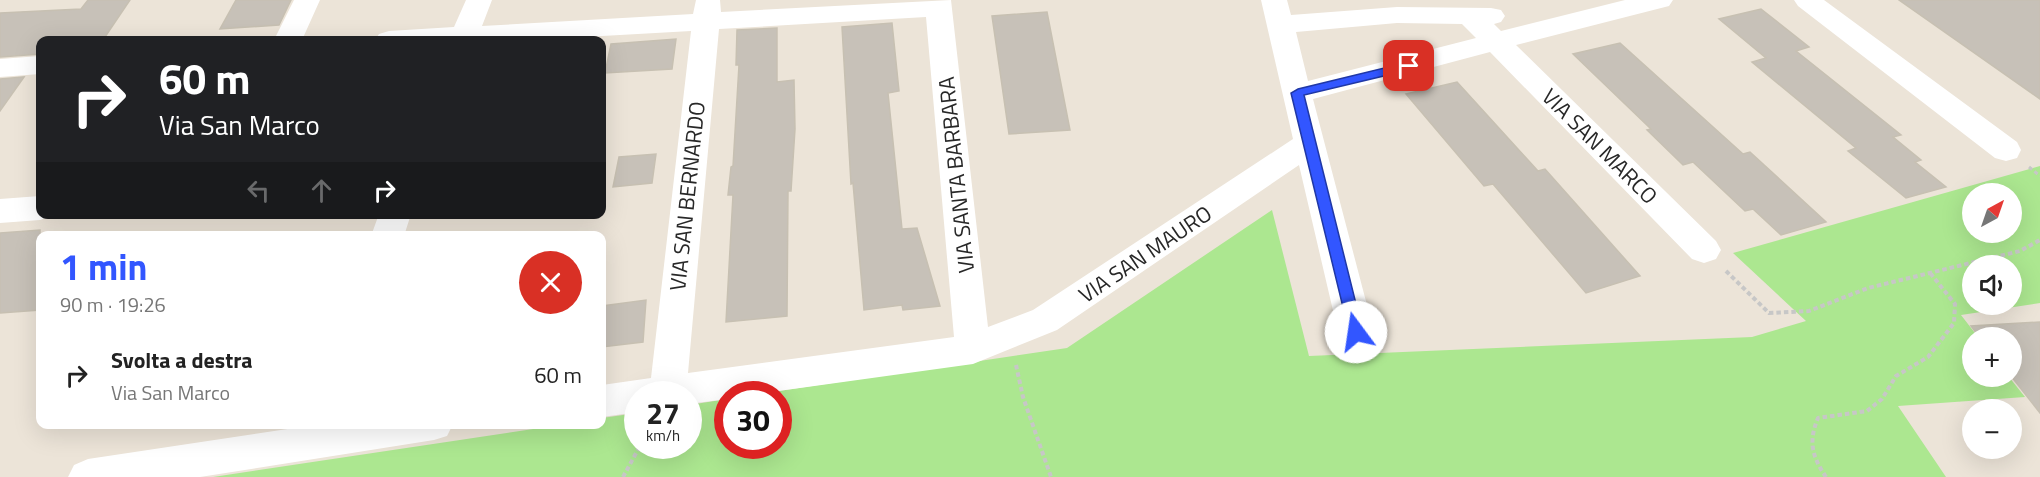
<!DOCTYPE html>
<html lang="it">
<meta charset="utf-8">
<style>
:root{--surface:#fff;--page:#f2f2f2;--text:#222;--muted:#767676;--accent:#3256ff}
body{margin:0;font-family:"Titillium Web",sans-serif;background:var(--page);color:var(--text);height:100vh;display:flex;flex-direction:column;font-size:22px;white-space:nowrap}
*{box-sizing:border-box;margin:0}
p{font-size:20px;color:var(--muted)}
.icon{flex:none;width:33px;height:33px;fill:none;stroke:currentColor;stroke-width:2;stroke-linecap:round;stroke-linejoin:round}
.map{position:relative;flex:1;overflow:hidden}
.panel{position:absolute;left:36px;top:231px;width:570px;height:198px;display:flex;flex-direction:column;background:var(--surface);border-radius:12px;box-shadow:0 6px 24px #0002}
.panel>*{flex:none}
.banner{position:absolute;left:36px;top:36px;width:570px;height:183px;border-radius:12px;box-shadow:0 6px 24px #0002;background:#202124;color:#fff;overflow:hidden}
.needle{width:39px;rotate:40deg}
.fabs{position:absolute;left:1962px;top:183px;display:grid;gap:12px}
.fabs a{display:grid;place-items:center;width:60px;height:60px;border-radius:50%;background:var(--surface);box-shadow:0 6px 24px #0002;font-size:30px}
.speed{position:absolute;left:624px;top:381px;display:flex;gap:12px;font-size:30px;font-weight:700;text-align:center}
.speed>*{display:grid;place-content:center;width:78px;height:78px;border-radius:50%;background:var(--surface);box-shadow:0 6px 24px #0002;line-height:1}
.speed small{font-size:15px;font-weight:400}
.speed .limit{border:9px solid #d22;background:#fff;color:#111}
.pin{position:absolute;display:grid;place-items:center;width:51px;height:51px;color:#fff;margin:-26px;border-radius:12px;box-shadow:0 3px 9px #0006}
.me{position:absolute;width:66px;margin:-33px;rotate:346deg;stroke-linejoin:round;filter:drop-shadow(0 0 4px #0008)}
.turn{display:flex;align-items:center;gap:21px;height:126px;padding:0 24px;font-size:27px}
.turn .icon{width:78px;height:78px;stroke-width:2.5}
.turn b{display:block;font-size:42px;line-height:51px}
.lanes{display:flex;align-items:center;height:57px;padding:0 24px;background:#0003;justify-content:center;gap:30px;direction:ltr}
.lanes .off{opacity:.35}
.round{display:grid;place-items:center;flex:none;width:63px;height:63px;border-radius:32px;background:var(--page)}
.head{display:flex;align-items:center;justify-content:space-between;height:102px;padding:0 24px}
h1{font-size:36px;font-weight:700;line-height:45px;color:var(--accent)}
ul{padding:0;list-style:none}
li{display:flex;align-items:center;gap:18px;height:84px;padding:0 24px}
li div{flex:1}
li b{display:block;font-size:22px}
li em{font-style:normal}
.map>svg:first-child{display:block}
.green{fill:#ace790;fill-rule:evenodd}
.building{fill:#c7c1b8;stroke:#c7c0b2;stroke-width:1.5}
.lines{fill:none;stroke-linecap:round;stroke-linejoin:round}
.path-far1{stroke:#c7c7c7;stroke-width:3;stroke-dasharray:4 3;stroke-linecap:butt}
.path{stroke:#c7c7c7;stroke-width:4;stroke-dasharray:4.5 3;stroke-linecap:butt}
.street{fill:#fff;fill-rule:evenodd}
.route{fill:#3256ff;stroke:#2038a6;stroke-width:1.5}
.labels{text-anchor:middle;stroke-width:5;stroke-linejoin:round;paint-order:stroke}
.street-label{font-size:22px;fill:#282828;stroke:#fff}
</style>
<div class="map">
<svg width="2040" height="477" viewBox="0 0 2040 477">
<rect width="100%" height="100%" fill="#ece4d8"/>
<path class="green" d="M 2040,166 L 2040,303 L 1961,315 L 1978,337 L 1972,338 L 1972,376 L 2009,377 L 2025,397 L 1898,406 L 1946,477 L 213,477 L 560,425 L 602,424 L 602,418 L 637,413 L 638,446 L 688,446 L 689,405 L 727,399 L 728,446 L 778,446 L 778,394 L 758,394 L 1067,348 L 1272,210 L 1309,356 L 1752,337 L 1806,321 L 1733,253 ZM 1972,194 L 2012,194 L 2012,232 L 1972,232 ZM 1972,266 L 2012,266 L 2012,304 L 1972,304 Z"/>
<path class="building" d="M 88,0 L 130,0 L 105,37 L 40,40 L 40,54 L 0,57 L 0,13 L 81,9 Z
M 236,0 L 291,0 L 279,25 L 220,29 Z
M 1899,0 L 2040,0 L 2040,99 Z
M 1761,9 L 1809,47 L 1796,51 L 1901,135 L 1893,137 L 1921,160 L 1915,162 L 1946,187 L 1906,198 L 1848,151 L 1856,148 L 1752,62 L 1766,58 L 1719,19 Z
M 1047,12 L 1070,130 L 1009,134 L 992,16 Z
M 892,23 L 899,91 L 888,93 L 902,229 L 917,228 L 940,306 L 903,310 L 902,305 L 864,310 L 853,183 L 851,184 L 842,27 Z
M 777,28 L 777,82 L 794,80 L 795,129 L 791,191 L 788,191 L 787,316 L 726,322 L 733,195 L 728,195 L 731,167 L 733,166 L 739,65 L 736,65 L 737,30 Z
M 676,39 L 672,69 L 605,73 L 611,44 Z
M 1620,43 L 1743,154 L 1750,152 L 1826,222 L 1781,235 L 1753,209 L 1745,211 L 1693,162 L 1683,165 L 1647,130 L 1651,129 L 1573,54 Z
M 24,77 L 0,111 L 0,79 Z
M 1457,82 L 1538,171 L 1545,169 L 1640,276 L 1586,293 L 1493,184 L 1484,186 L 1406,94 Z
M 656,154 L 652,183 L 613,187 L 619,157 Z
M 40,230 L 40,310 L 0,313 L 0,233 Z
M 646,300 L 643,342 L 602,347 L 602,306 Z
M 2040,322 L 2040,413 L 2011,376 L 2012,338 L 1980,338 L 1971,326 Z"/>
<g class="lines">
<path class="path-far1" d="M 2029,167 L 2040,176"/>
<path class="path" d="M 1726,271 L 1769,313 L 1809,311 L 1868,288 L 2020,251 L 2040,240
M 1016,365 L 1023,397 L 1051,477
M 623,477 L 640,446
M 1826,477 C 1812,456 1808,442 1818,418 L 1867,411 L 1882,399 L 1896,376 L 1928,357 L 1954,323 L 1955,304 L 1931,274"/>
<path class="street" d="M 294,0 L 320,0 L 302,40 L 274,40 Z
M 466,0 L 492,0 L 482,26 L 693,14 L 696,0 L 720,0 L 721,12 L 951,0 L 988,327 L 1033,310 L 1293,139 L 1261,0 L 1287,0 L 1291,15 L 1397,7 L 1491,8 L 1501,10 L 1505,16 L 1501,22 L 1494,24 L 1501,31 L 1625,0 L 1673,0 L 1669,6 L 1516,45 L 1716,241 L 1721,250 L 1716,259 L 1704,263 L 1692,259 L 1490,52 L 1313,99 L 1374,332 L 1369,342 L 1356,346 L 1343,342 L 1338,332 L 1299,165 L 1057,330 L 973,364 L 757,394 L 728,394 L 728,399 L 688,404 L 688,394 L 638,394 L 638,412 L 602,417 L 602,385 L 651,378 L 691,31 L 531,40 L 375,40 L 379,34 L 389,31 L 454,27 ZM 926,17 L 954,337 L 688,373 L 719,29 ZM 1397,23 L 1462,24 L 1476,38 L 1308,81 L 1296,32 Z
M 1794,0 L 1824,0 L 2017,142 L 2021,150 L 2017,158 L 2006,161 L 1995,158 L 1798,6 Z
M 40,56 L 40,74 L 0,77 L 0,59 Z
M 40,196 L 40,214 L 52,214 L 51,216 L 40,220 L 0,223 L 0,199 Z
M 379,214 L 411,214 L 404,236 L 371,236 Z
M 321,424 L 453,424 L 447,436 L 434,440 L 200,477 L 68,477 L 74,465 L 88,459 Z"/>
</g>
<path class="route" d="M 1409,62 L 1415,66 L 1413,69 L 1304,95 L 1363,332 L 1361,337 L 1351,337 L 1349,332 L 1291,93 L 1298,89 Z"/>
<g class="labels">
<g class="street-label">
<text transform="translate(1600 146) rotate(45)" y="8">VIA SAN MARCO</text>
<text transform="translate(956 175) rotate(-96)" y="8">VIA SANTA BARBARA</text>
<text transform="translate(687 196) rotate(-84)" y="8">VIA SAN BERNARDO</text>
<text transform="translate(1145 254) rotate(-34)" y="8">VIA SAN MAURO</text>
</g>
</g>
</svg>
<div class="fabs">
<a><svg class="needle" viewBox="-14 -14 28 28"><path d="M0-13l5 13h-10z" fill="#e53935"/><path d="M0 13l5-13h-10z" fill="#767676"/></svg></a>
<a><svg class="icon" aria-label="sound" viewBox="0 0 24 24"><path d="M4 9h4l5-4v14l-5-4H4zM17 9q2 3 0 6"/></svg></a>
<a>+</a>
<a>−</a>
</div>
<div class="speed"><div>27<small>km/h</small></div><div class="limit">30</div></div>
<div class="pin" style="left:1409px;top:66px;background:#d93025"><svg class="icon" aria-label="arrive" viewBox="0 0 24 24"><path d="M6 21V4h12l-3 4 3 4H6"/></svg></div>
<svg class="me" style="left:1356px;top:332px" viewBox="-20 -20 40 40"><circle r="19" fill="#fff"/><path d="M0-13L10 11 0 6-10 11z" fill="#3256ff"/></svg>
<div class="banner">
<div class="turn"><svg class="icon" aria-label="right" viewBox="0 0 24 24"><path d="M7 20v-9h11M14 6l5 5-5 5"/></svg><div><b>60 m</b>Via San Marco</div></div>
<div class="lanes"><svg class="icon off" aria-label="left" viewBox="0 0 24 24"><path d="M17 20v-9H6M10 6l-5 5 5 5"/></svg><svg class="icon off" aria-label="ahead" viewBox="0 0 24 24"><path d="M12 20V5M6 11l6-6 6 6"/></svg><svg class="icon" aria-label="right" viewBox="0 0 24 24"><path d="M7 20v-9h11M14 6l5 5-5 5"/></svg></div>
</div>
<section class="panel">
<div class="head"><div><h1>1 min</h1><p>90 m · 19:26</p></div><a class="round" style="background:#d93025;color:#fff"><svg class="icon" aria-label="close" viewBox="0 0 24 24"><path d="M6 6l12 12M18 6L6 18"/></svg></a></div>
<ul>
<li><svg class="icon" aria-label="right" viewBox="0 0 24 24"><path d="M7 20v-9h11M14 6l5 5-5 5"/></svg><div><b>Svolta a destra</b><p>Via San Marco</p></div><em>60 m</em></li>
</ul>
</section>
</div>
